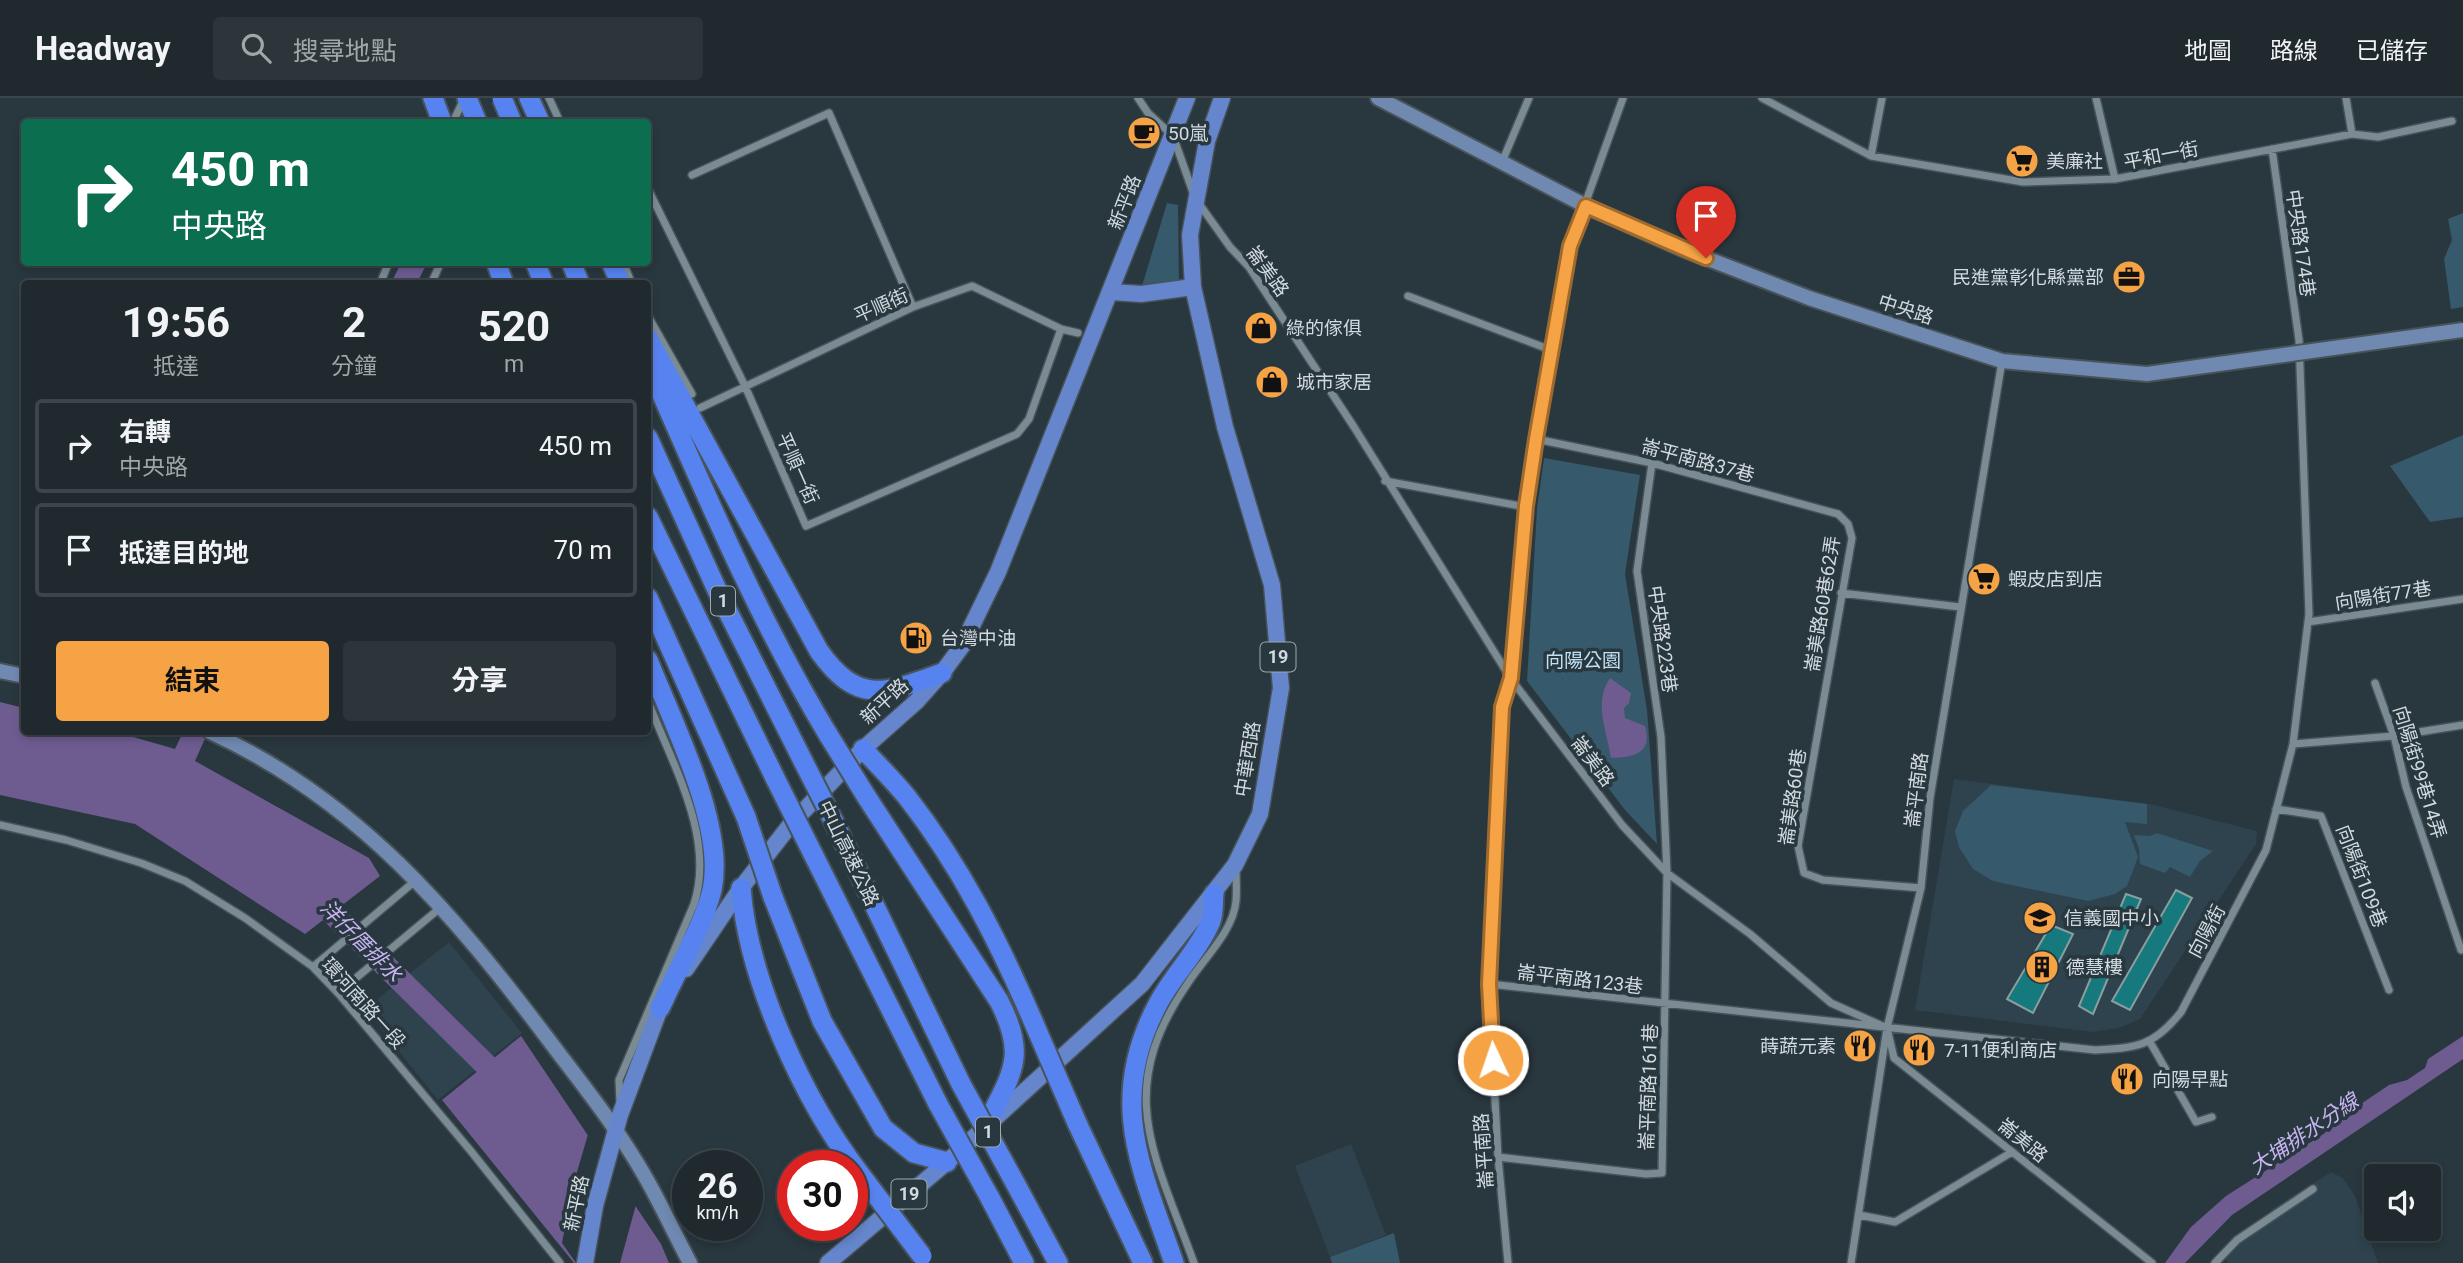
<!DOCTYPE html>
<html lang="zh-TW">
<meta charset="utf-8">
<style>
:root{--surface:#1f292e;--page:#2c353a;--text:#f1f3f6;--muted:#a1a6aa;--line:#3c454a;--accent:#f5a345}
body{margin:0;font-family:Roboto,"Noto Sans TC",sans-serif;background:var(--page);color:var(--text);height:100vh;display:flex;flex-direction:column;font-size:26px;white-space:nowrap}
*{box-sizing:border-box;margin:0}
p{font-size:23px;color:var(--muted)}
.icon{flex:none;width:38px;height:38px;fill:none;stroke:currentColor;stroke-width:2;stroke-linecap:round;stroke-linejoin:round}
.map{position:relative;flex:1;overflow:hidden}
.drawer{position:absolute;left:21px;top:182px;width:630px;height:455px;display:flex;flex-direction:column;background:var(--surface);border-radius:7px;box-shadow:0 4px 10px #0003,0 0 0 2px var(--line)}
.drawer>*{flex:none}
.banner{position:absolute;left:21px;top:21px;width:630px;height:147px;border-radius:7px;box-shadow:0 4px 10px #0003,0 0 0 2px var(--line);background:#0b6e4f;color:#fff;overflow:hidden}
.controls{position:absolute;left:2364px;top:1066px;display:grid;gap:14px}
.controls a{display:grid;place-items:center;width:77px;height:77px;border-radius:7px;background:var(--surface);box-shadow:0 4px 10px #0003,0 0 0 2px var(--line);font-size:35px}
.speed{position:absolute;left:672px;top:1052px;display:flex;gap:14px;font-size:35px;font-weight:700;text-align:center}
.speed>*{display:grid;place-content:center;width:91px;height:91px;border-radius:50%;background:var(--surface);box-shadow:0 4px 10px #0003,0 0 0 2px var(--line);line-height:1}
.speed small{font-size:18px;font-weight:400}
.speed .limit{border:10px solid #d22;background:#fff;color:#111}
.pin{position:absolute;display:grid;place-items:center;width:60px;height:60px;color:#fff;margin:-72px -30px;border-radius:50% 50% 50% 0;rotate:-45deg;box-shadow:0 0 7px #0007}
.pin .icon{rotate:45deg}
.me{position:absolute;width:77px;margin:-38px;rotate:357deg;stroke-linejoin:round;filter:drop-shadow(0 0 5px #0008)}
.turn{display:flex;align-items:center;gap:24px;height:147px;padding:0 35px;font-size:32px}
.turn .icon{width:91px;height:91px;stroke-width:2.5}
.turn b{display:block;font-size:49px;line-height:60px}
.eta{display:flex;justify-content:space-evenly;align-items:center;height:119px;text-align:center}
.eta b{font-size:42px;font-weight:700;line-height:49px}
.button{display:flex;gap:14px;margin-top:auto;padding:14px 35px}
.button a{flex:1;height:80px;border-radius:7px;background:var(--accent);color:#111;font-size:28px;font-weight:700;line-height:80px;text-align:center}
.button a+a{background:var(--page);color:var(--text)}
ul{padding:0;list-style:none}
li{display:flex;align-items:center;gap:21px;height:94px;margin:0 14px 10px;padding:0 21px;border:4px solid var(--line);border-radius:7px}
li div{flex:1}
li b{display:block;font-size:26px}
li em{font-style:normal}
header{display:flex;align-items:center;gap:42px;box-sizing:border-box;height:98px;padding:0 35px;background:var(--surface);border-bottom:2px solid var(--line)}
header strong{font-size:33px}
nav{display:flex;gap:38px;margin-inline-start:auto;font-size:24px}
.search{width:490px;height:63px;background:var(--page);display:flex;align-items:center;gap:18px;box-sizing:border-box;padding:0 24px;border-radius:7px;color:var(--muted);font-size:26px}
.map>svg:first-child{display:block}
.built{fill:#2e434e}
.green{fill:#36596c}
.water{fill:#6e5c91}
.pier{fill:#29373e}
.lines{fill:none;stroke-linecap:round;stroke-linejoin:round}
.river{stroke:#6e5c91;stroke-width:23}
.building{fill:#15797d;stroke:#8a9e9f;stroke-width:2}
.street-casing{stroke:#475359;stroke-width:10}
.secondary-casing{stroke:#475359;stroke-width:18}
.primary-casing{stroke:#475359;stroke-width:19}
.highway-casing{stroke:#475359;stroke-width:23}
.street{stroke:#7b8b94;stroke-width:7}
.secondary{stroke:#7089b0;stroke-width:14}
.primary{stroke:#6586cc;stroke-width:16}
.highway{stroke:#5783f1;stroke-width:19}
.secondary-bridge-casing{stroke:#475359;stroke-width:18;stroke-linecap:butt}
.highway-bridge-casing{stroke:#475359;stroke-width:23;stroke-linecap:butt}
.secondary-bridge{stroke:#7089b0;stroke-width:14}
.highway-bridge{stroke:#5783f1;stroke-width:19}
.route-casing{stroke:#9f6a2d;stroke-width:18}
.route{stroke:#f5a345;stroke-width:12}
.labels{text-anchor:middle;stroke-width:7;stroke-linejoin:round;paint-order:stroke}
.shield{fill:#29373e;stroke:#9fa9af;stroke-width:2}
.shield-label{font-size:18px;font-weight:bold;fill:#d1dadf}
.poi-label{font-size:19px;fill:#d1dadf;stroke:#29373e;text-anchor:start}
.street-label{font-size:19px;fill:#d1dadf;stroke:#29373e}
.park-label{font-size:19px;fill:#bee1f5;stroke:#29373e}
.water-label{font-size:21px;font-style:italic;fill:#c8b4f4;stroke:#29373e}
</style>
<header>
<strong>Headway</strong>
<div class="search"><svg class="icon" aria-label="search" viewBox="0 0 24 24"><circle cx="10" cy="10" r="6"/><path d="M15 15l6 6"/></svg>搜尋地點</div>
<nav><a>地圖</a><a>路線</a><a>已儲存</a></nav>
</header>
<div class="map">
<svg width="2463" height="1165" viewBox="0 0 2463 1165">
<rect width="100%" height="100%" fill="#29373e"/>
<path class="built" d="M 1954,681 L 2150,706 L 2257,733 L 2256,746 L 2140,921 L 2119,930 L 2093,934 L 1915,912 Z
M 449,844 L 522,935 L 438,1002 L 365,911 Z
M 1351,1046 L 1386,1137 L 1330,1159 L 1295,1068 Z
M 2331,1074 L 2343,1080 L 2355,1098 L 2378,1165 L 2228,1165 L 2224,1156 L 2274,1110 Z"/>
<path class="green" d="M 1167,105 L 1178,107 L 1179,185 L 1142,188 Z
M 2463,115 L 2463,209 L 2451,211 L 2444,161 L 2452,142 L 2448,121 Z
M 2463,337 L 2463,419 L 2430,424 L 2390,368 Z
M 1544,360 L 1640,377 L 1625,476 L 1647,612 L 1657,746 L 1625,712 L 1527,583 L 1537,411 Z
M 1991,687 L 2147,706 L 2147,726 L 2125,724 L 2138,759 L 2127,788 L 2115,796 L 2088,803 L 1993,783 L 1973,771 L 1959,749 L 1955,733 L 1963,713 Z
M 2157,735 L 2213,753 L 2200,763 L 2190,779 L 2170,769 L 2165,775 L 2140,766 L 2139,751 L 2134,737 L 2150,738 Z
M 1394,1135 L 1400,1165 L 1332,1165 L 1330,1159 Z"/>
<path class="water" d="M 401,165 L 427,165 L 417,185 L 391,185 Z
M 1610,580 L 1631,595 L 1629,605 L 1624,610 L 1625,620 L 1645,628 C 1653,656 1633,659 1611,660 C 1607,633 1593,605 1610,580 Z
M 0,604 L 24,610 L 24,634 L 116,634 L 175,651 L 183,634 L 208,634 L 195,663 L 369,760 L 380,778 L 305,836 L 135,726 L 0,697 Z
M 521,938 L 661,1146 L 669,1165 L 574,1165 L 442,1002 Z
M 2463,938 L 2463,961 L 2232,1117 L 2185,1165 L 2165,1165 L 2191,1129 L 2226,1098 L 2325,1035 L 2331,1026 L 2389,987 L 2407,982 L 2425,970 L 2428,961 Z"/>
<path class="pier" d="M 589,1033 L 637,1103 L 620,1165 L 576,1165 L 562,1145 L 572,1091 Z"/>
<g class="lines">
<path class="river" d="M 311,794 L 490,971 L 504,992"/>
</g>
<path class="building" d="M 2176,792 L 2192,800 L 2130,912 L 2112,903 Z
M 2126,796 L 2141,801 L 2093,916 L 2079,908 Z
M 2051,827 L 2073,836 L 2033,915 L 2007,901 Z
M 1919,943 L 1928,944 L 1927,962 L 1917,962 L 1911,956 L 1911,948 Z"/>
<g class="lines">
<defs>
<path id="street" d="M 549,0 L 560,24
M 1138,0 L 1148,15 L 1173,38 L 1207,43
M 1762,0 L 1871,58 L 2023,84 L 2115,81 L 2352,36 L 2378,39 L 2452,23
M 2096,0 L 2115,81
M 2346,0 L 2352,36
M 453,24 L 464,1
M 1173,38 L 1195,100 L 1230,149 L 1249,169 L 1354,329 L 1511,581 L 1622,727 L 1667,775 L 1750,836 L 1831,905 L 1887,930 L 1894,960 L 2152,1165
M 1871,58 L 1882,0
M 1502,64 L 1529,0
M 692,77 L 829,15 L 913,209
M 648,91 L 745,288 L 806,428 L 1017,336 L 1029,321 L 1061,231
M 623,164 L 632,186
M 380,186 L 389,164
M 431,186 L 441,164
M 1408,198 L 1551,252
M 648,218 L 692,296
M 700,310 L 913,209 L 972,188 L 1061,231 L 1078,235
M 1536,341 L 1652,365 L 1838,416 L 1848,426 L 1852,440 L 1798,748 L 1804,775 L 1823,782 L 1921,790
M 1385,383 L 1526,409
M 1841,495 L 1960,509
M 2308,524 L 2463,501
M 2375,585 L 2394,638 L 2406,689 L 2461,852
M 2293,646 L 2394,638 L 2463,627
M 2276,711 L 2321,718 L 2389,892
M 0,727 L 66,742 L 141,765 L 185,783 L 245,820 L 313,869 L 338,895 L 470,1052 L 560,1165
M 313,869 L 415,783
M 1489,886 L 2095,952 C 2137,950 2154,948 2181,914 L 2266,752 L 2293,646 L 2309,516 L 2299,242 L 2272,51
M 338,895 L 440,810
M 2150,944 L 2196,1024 L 2212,1019
M 620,1004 L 619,982 L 694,806 C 716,739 671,664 648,603
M 1498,1059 L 1646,1076 L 1662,1075 L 1667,775 L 1661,639 L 1637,473 L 1652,365
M 1859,1117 L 1895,1124 L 2012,1054
M 1194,1165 C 1154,1055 1113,993 1188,885 C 1204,860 1233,834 1236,803 C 1237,793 1236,782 1236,771
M 1508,1165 L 1498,1059 L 1489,886 L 1501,609 L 1511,581 L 1526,409 L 1536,341 L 1570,148 L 1623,0
M 1851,1165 L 1887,930 L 1921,790 L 1930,700 L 2002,263
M 2215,1165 L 2237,1142 L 2313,1091"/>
<path id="secondary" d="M 1378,0 L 1586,108 L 1680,150 L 1809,200 L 2002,263 L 2147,276
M 0,573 L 24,578
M 210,634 C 358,702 452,814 548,941 C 581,985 616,1028 643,1075 C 660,1104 674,1135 690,1165"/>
<path id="primary" d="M 1112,194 L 1141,196 L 1193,189
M 686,871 L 741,790 L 791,726 L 863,651 L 917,603 L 942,575 L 962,548 L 998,474 L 1187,0
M 585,1165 L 595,1108 L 620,1017 L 660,910 L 666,901
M 828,1165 L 947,1064 L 1142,886 L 1235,767 L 1260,716 L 1281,590 L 1272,487 L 1225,329 L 1193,189 L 1190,137 L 1207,43 L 1222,0"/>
<path id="highway" d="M 433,0 L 442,24
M 467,0 L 477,24
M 529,0 L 540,24
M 496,164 L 504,186
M 535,164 L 544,186
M 571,164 L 580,186
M 611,164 L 621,186
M 648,240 L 819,553 C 858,608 886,595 942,575
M 648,265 C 704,392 757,519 829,638
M 648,340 L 718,494 L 803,663
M 648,419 L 776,682
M 648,500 L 746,719
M 648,562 C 672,623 726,728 712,792 C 704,826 675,876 660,910
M 863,651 C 878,667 893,682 907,699 C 960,767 999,844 1033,923
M 866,698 L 999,903 C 1027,957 1013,974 987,1025
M 835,726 L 961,986
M 813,756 L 938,1006
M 741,790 C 748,882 804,1003 860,1076
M 773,799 L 822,923 L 883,1030 L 914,1055 L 947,1064
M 1077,1025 L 1143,1165
M 1014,1083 L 1058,1165
M 990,1100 L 1024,1165
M 1174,1165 C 1141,1069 1106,1002 1159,904 C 1174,876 1199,852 1211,823 C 1214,815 1213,805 1214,796"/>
</defs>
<use href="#street" class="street-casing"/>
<use href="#secondary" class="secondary-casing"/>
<use href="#primary" class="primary-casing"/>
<use href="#highway" class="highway-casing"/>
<use href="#street" class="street"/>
<use href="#secondary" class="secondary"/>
<use href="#primary" class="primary"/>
<use href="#highway" class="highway"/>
<defs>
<path id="secondary-bridge" d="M 2147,276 L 2463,232"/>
<path id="highway-bridge" d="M 502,0 L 512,24
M 829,638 L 866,698
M 803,663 L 835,726
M 776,682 L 813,756
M 746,719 L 773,799
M 1033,923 L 1077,1025
M 961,986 L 1014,1083
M 938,1006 L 990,1100
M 860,1076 L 922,1158"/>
</defs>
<use href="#secondary-bridge" class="secondary-bridge-casing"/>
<use href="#highway-bridge" class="highway-bridge-casing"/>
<use href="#secondary-bridge" class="secondary-bridge"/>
<use href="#highway-bridge" class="highway-bridge"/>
</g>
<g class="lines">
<defs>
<path id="route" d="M 1493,962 L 1489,886 L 1502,609 L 1511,580 L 1526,408 L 1536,341 L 1570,148 L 1586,108 L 1706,160"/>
</defs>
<use href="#route" class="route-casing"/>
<use href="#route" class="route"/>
</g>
<defs>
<symbol id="cafe-disc" viewBox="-11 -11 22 22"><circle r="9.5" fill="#f5a345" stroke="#29373e"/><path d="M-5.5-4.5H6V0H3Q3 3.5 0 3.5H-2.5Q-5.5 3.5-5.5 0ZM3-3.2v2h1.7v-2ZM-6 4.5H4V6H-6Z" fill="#111"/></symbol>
<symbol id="supermarket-disc" viewBox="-11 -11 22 22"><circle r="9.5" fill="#f5a345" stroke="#29373e"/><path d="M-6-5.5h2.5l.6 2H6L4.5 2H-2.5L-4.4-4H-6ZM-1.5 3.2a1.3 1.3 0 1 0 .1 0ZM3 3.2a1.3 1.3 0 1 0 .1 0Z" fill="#111"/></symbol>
<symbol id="office-disc" viewBox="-11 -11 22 22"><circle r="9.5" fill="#f5a345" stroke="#29373e"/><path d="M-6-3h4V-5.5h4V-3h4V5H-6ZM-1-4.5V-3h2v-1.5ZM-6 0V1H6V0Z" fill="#111"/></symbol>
<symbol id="shop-disc" viewBox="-11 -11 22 22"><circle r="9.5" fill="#f5a345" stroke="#29373e"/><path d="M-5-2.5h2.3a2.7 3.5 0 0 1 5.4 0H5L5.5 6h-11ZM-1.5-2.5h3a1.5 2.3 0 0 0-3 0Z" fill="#111"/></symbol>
<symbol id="fuel-disc" viewBox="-11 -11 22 22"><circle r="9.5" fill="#f5a345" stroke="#29373e"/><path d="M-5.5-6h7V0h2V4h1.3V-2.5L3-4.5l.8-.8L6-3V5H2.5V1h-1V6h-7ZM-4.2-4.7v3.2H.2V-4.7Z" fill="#111"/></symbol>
<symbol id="school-disc" viewBox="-11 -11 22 22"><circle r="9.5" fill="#f5a345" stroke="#29373e"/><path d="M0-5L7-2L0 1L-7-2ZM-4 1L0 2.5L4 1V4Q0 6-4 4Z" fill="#111"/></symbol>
<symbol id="building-disc" viewBox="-11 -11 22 22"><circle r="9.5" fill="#f5a345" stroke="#29373e"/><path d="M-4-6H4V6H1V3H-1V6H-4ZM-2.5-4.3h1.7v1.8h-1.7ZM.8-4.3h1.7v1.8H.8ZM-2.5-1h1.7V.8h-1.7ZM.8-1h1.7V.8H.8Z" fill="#111"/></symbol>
<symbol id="restaurant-disc" viewBox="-11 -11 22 22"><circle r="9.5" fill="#f5a345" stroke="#29373e"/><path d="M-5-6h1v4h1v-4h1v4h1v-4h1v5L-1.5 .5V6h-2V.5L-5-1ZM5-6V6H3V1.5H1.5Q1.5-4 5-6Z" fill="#111"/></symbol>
</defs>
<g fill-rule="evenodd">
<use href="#cafe-disc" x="1125" y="16" width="38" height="38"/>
<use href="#supermarket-disc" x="2003" y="44" width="38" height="38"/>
<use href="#office-disc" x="2110" y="160" width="38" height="38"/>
<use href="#shop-disc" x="1242" y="211" width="38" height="38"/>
<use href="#shop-disc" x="1253" y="265" width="38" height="38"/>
<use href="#supermarket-disc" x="1965" y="462" width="38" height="38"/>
<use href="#fuel-disc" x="897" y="521" width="38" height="38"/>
<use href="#school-disc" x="2021" y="801" width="38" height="38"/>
<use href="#building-disc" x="2023" y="850" width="38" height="38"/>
<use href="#restaurant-disc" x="1841" y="929" width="38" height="38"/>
<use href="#restaurant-disc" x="1900" y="933" width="38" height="38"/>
<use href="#restaurant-disc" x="2108" y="962" width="38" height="38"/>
</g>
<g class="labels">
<g class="shield">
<rect x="711" y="488.5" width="24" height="29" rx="5"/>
<rect x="1260.5" y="544.5" width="35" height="29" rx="5"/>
<rect x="976" y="1019.5" width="24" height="29" rx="5"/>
<rect x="891.5" y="1081.5" width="35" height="29" rx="5"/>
</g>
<g class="shield-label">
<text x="723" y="509">1</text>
<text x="1278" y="565">19</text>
<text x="988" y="1040">1</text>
<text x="909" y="1102">19</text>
</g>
<g class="poi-label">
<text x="1168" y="42">50嵐</text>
<text x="2046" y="70">美廉社</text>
<text x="2104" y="186" text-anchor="end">民進黨彰化縣黨部</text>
<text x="1286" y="237">綠的傢俱</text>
<text x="1296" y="291">城市家居</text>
<text x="2008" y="488">蝦皮店到店</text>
<text x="940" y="547">台灣中油</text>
<text x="2064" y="827">信義國中小</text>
<text x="2066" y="876">德慧樓</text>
<text x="1836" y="955" text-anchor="end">蒔蔬元素</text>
<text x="1944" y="959">7-11便利商店</text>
<text x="2152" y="988">向陽早點</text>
</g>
<g class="street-label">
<text transform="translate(2161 57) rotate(-11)" y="7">平和一街</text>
<text transform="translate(1124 104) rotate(-69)" y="7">新平路</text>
<text transform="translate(2301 145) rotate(82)" y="7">中央路174巷</text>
<text transform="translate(1268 173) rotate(54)" y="7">崙美路</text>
<text transform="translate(881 207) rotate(-24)" y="7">平順街</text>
<text transform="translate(1906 211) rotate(18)" y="7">中央路</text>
<text transform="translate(1698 362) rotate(15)" y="7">崙平南路37巷</text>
<text transform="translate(798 370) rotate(66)" y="7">平順一街</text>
<text transform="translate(2383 497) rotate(-9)" y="7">向陽街77巷</text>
<text transform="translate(1822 506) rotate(-81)" y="7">崙美路60巷62弄</text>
<text transform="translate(1663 541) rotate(82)" y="7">中央路223巷</text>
<text transform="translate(884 603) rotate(-43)" y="7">新平路</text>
<text transform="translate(1247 661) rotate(-81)" y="7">中華西路</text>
<text transform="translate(1593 663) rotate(53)" y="7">崙美路</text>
<text transform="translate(2420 674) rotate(73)" y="7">向陽街99巷14弄</text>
<text transform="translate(1916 692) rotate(-83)" y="7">崙平南路</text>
<text transform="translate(1792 699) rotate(-82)" y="7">崙美路60巷</text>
<text transform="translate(849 755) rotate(64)" y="7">中山高速公路</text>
<text transform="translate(2362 778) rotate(69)" y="7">向陽街109巷</text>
<text transform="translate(2206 833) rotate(-62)" y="7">向陽街</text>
<text transform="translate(1580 881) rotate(7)" y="7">崙平南路123巷</text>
<text transform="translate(364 905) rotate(48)" y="7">環河南路一段</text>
<text transform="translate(1648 989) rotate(-88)" y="7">崙平南路161巷</text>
<text transform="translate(2023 1042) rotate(39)" y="7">崙美路</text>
<text transform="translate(1483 1053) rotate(-94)" y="7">崙平南路</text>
<text transform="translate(576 1105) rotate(-78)" y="7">新平路</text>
</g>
<g class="park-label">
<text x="1583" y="569">向陽公園</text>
</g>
<g class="water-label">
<text transform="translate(361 843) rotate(45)" y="7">洋仔厝排水</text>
<text transform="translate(2304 1036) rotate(-34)" y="7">大埔排水分線</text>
</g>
</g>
</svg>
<div class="controls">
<a><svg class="icon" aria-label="sound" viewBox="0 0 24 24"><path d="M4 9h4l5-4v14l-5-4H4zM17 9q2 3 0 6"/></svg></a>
</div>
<div class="speed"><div>26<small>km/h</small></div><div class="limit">30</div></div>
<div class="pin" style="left:1706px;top:160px;background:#d93025"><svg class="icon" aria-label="arrive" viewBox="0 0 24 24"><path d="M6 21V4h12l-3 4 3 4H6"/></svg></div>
<svg class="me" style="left:1493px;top:962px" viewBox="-20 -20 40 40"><circle r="17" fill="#f5a345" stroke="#fff" stroke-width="3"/><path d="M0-11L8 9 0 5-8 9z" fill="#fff"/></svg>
<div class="banner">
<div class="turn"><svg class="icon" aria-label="right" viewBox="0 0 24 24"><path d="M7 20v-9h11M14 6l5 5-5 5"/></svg><div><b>450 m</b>中央路</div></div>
</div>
<section class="drawer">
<div class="eta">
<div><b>19:56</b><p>抵達</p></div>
<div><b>2</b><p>分鐘</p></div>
<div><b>520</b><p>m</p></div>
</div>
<ul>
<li><svg class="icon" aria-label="right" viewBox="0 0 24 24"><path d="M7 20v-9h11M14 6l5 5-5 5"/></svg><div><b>右轉</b><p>中央路</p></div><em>450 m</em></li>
<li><svg class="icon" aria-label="arrive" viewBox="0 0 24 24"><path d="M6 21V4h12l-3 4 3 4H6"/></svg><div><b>抵達目的地</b></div><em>70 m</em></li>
</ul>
<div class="button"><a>結束</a><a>分享</a></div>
</section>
</div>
